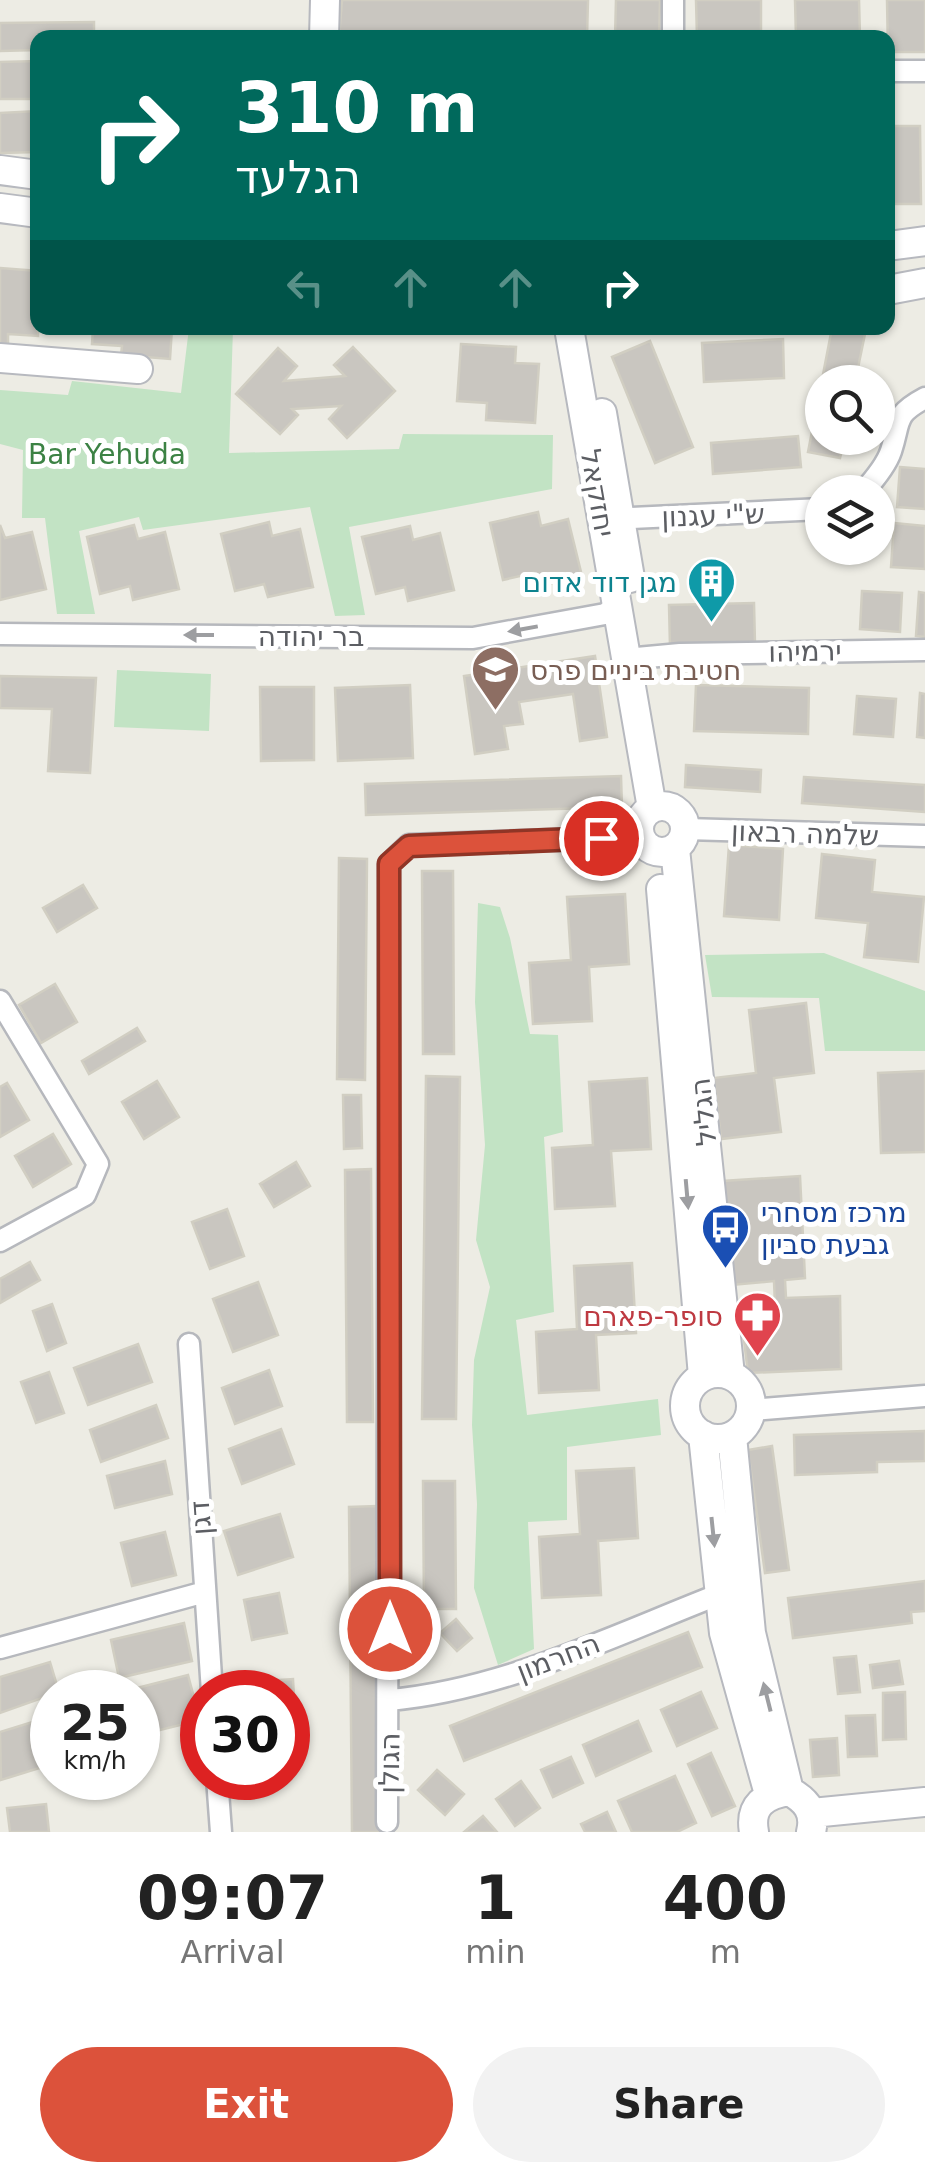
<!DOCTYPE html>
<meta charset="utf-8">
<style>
:root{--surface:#fff;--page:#f2f2f2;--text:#222;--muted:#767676;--accent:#dc523b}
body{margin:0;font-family:"DejaVu Sans","Noto Sans Hebrew",sans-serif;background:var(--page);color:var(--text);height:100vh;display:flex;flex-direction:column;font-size:38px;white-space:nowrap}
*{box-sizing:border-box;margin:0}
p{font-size:32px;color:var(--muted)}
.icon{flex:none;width:55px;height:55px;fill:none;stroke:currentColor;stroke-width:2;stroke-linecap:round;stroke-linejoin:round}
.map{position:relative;height:1832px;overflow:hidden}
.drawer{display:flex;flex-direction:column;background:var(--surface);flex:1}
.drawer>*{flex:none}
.top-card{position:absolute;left:30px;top:30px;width:865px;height:305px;border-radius:20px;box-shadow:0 2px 8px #0004;background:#00695c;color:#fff;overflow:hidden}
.fabs{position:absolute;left:805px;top:365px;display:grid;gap:20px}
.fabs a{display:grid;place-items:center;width:90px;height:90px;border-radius:50%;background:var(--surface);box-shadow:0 2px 8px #0004;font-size:50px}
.speed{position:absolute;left:30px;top:1670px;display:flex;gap:20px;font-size:50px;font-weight:700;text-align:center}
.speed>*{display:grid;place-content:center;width:130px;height:130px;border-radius:50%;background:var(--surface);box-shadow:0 2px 8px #0004;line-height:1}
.speed small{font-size:25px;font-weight:400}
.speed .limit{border:15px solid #d22;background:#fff;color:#111}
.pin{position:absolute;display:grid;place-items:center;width:85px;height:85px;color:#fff;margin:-42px;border:5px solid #fff;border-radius:50%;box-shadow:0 2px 10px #0007}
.me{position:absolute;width:110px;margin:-55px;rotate:0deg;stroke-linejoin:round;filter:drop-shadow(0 0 8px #0008)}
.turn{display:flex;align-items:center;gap:35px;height:210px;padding:0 40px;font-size:45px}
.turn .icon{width:130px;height:130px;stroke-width:2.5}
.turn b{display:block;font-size:70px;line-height:85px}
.lanes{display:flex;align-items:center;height:95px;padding:0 40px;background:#0003;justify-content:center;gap:50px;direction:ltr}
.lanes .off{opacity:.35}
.eta{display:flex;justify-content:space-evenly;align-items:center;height:170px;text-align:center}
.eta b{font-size:60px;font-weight:600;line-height:70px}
.action{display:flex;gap:20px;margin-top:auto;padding:20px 40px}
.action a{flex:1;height:115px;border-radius:60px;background:var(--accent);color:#fff;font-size:40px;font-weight:600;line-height:115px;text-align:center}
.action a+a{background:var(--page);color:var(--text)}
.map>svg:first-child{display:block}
.green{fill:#c2e3c4}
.building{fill:#c9c6c0;stroke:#d1cec2;stroke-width:2.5}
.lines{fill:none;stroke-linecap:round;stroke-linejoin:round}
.street-casing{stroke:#b6b8bd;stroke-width:25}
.secondary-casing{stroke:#b7b9bf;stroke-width:32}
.street{stroke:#fff;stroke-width:20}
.secondary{stroke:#fff;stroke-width:28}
.oneway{fill:#9d9ea1}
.route-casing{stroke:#8f3526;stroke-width:25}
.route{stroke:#dc523b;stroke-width:18}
.labels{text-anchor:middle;stroke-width:10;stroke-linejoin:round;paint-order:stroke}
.park-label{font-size:28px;fill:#3c8244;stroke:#fff}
.street-label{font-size:28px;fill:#5c5e63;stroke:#fff}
.culture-label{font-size:28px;fill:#0d838f;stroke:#fff;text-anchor:end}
.education-label{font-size:28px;fill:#785e54;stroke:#fff;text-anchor:start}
.transit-label{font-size:28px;fill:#164399;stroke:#fff;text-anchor:start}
.health-label{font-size:28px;fill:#be3a42;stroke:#fff;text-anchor:end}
</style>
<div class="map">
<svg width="925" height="1832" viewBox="0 0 925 1832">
<rect width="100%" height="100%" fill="#edece4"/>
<path class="green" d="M 189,328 L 233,328 L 229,453 L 399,449 L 403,434 L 553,435 L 552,489 L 349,527 L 365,615 L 335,616 L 310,507 L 143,530 L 139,517 L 79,531 L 95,614 L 57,614 L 45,518 L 22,518 L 23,450 L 0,444 L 0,390 L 68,395 L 72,381 L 181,393 Z
M 117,670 L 211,674 L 209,731 L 114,727 Z
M 478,903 L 500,907 L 510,938 L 530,1034 L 558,1035 L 563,1132 L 544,1137 L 554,1312 L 516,1320 L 527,1415 L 658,1399 L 661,1435 L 567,1447 L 567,1520 L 528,1522 L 534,1649 L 498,1665 L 474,1588 L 477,1504 L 472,1425 L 474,1360 L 490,1287 L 476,1240 L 485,1145 L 475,1002 Z
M 824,953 L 925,991 L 925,1051 L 825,1051 L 819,998 L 712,997 L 705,955 Z"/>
<path class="building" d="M 342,0 L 588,0 L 587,38 L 339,38 Z
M 616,0 L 660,0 L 659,38 L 615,38 Z
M 696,0 L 761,0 L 761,38 L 697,38 Z
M 795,0 L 859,0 L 860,38 L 796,38 Z
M 887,0 L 925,0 L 925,52 L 888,52 Z
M 94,22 L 94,38 L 38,38 L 38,50 L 0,51 L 0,23 Z
M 38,61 L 38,99 L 0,99 L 0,62 Z
M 38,111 L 38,152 L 0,153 L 0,113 Z
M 888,126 L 920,126 L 921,204 L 888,204 Z
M 0,268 L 38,271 L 38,336 L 8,334 L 8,344 L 0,343 Z
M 93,328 L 172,328 L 170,359 L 121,355 L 122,346 L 92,344 Z
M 832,328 L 865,334 L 855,382 L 822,382 L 822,438 L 845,438 L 840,458 L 808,452 Z
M 783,339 L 784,378 L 704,382 L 702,343 Z
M 650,341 L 693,447 L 655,463 L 612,357 Z
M 461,344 L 516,347 L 515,363 L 539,364 L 535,423 L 486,420 L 487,403 L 457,401 Z
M 353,347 L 395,391 L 347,438 L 329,419 L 341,406 L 292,409 L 298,415 L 280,434 L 236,394 L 278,348 L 297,366 L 284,381 L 345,376 L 334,365 Z
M 798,436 L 801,467 L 713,474 L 711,443 Z
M 900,467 L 925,469 L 925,509 L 897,507 Z
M 538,512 L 541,526 L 568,519 L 582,576 L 536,587 L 533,573 L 503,580 L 490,523 Z
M 269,522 L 272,536 L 300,529 L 313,587 L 268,597 L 264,584 L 235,591 L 221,534 Z
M 894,523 L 925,526 L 925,569 L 891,567 Z
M 0,525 L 5,538 L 32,532 L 46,589 L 0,600 Z
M 134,525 L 138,539 L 165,532 L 179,589 L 133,600 L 130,586 L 100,594 L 87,537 Z
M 410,526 L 413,540 L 440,533 L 454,590 L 408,601 L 405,587 L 376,594 L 362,537 Z
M 862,591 L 902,593 L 900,632 L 860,629 Z
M 919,592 L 925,593 L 925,637 L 916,636 Z
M 754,603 L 755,644 L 670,646 L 669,605 Z
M 595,656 L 607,737 L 580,741 L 573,694 L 519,702 L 523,724 L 504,726 L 508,749 L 475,754 L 464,676 Z
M 0,676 L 96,678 L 90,773 L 48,771 L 52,709 L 0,708 Z
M 410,685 L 413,758 L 338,761 L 335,688 Z
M 696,685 L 809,688 L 808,734 L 694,731 Z
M 260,687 L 314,687 L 314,760 L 261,761 Z
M 920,693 L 925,694 L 925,738 L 917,737 Z
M 857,696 L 896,699 L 893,737 L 854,734 Z
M 686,765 L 761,770 L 760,792 L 685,787 Z
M 621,776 L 622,807 L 366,815 L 365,784 Z
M 804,777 L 925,785 L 925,812 L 802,803 Z
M 729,845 L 783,849 L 779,920 L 724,916 Z
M 822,854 L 875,860 L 872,892 L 924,897 L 918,962 L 864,957 L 868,923 L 816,918 Z
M 339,858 L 367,859 L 365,1080 L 337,1079 Z
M 422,871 L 453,871 L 454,1054 L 423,1054 Z
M 83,885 L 97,908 L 57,932 L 43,908 Z
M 625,894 L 629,964 L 589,967 L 592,1021 L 533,1024 L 529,963 L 571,960 L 567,897 Z
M 55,984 L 77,1022 L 41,1043 L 19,1005 Z
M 806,1003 L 814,1073 L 774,1078 L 781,1132 L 721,1139 L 714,1078 L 756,1073 L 749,1010 Z
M 137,1028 L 145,1041 L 89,1074 L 82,1061 Z
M 925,1071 L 925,1152 L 881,1153 L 878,1073 Z
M 426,1076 L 460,1077 L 456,1419 L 422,1419 Z
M 647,1078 L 651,1149 L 611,1151 L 615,1206 L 555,1209 L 552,1148 L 593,1145 L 589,1082 Z
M 157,1081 L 179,1117 L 144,1139 L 122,1102 Z
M 7,1083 L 29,1120 L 0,1137 L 0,1087 Z
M 343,1095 L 361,1095 L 362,1148 L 344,1149 Z
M 53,1134 L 71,1164 L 33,1187 L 15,1156 Z
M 296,1162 L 310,1186 L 274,1207 L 260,1184 Z
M 371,1169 L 373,1422 L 347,1422 L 345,1170 Z
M 800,1176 L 805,1278 L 785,1280 L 786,1298 L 840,1296 L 841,1369 L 748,1373 L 743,1332 L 768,1307 L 775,1305 L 774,1281 L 732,1285 L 723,1181 Z
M 227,1209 L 244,1256 L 210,1269 L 192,1222 Z
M 30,1262 L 40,1280 L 0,1303 L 0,1279 Z
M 632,1263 L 636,1333 L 596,1335 L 599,1390 L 539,1393 L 536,1332 L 577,1329 L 574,1266 Z
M 258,1282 L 278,1335 L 233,1352 L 213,1299 Z
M 52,1304 L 66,1343 L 47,1351 L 33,1311 Z
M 138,1344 L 152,1382 L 88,1405 L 74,1368 Z
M 269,1370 L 282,1406 L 235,1424 L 222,1388 Z
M 49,1372 L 64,1413 L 36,1423 L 21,1382 Z
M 156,1405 L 168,1438 L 101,1462 L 90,1430 Z
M 281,1429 L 294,1464 L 242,1484 L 229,1449 Z
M 925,1431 L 925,1461 L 877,1462 L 877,1472 L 795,1475 L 794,1435 Z
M 772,1446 L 789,1570 L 765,1573 L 748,1450 Z
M 165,1461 L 172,1494 L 115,1508 L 107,1476 Z
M 634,1468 L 638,1538 L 598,1541 L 601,1595 L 542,1598 L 539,1537 L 580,1534 L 576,1471 Z
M 423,1481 L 455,1481 L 456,1609 L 424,1609 Z
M 377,1506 L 380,1832 L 352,1832 L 349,1507 Z
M 280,1514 L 293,1557 L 238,1575 L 224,1531 Z
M 165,1532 L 176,1575 L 132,1586 L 121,1543 Z
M 925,1581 L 925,1611 L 911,1612 L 912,1623 L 793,1638 L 788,1598 Z
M 279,1593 L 287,1633 L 252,1640 L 244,1600 Z
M 456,1619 L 472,1638 L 457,1651 L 440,1633 Z
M 184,1623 L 192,1661 L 119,1678 L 111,1640 Z
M 688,1632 L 702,1667 L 464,1761 L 450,1726 Z
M 856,1656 L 860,1692 L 838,1694 L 834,1658 Z
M 899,1661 L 903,1684 L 873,1688 L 870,1665 Z
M 50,1662 L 59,1692 L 0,1713 L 0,1677 Z
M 188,1675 L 200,1720 L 140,1735 L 138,1692 L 129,1690 Z
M 293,1679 L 296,1734 L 288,1734 L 288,1692 L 264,1692 L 264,1681 Z
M 701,1692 L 717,1728 L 677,1746 L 661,1710 Z
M 905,1692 L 906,1739 L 883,1740 L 883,1693 Z
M 875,1715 L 877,1756 L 848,1757 L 846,1716 Z
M 52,1716 L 52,1764 L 1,1780 L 0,1732 Z
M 638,1721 L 651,1751 L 596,1776 L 583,1745 Z
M 837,1738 L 839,1775 L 813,1777 L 810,1740 Z
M 711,1753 L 735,1806 L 712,1816 L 688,1764 Z
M 571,1757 L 583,1783 L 553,1797 L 541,1770 Z
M 437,1770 L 464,1794 L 445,1815 L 418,1790 Z
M 675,1776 L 696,1823 L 677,1832 L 632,1832 L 618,1801 Z
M 521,1781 L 540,1808 L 515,1826 L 496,1799 Z
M 46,1804 L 49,1832 L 10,1832 L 7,1808 Z
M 607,1812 L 616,1832 L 585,1832 L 581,1824 Z
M 483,1816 L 497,1832 L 464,1832 Z"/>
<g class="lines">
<defs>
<path id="street" d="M 673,38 L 673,0
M 888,71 L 925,71
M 863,492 C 873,481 886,466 891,451 C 901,421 893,415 925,398
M 610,519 L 822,509
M 0,634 L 473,638 L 605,614 L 616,606
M 626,659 L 680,654 L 925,650
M 686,829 L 925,836
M 0,1001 L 98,1164 L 85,1195 L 0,1241
M 189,1344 L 212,1692
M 751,1410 L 925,1396
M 0,1648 L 205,1592
M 390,1700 C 506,1689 612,1636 720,1594
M 217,1778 L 221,1832
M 387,1822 L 389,864 L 409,845 L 640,837"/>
<path id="secondary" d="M 324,38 L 325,0
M 0,170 L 38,175
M 0,208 L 38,213
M 888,246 L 925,241
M 888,290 L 925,283
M 569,328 L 652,808
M 0,358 L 138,369
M 602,413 L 630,578
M639 829a23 23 0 1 1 46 0a23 23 0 1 1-46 0Z
M 675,849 L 730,1375
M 661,889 L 703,1376
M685 1406a33 33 0 1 1 66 0a33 33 0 1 1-66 0Z
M 703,1435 L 724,1633 L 769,1794
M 732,1436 L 751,1633 L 789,1791
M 812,1813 L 925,1802
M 754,1832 C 749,1805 765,1795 789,1791 C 806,1800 816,1812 811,1832"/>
</defs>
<use href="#street" class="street-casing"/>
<use href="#secondary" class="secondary-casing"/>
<use href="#street" class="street"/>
<use href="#secondary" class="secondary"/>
</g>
<defs><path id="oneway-solid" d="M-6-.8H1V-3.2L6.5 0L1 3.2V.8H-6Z" transform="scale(2.5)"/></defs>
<g class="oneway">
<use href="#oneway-solid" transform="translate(523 629) rotate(170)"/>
<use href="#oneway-solid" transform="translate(199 635) rotate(-180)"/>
<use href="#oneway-solid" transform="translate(687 1194) rotate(85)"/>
<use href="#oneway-solid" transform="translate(713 1532) rotate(84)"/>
<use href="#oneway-solid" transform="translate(767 1697) rotate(-104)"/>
</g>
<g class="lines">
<defs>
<path id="route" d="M 390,1629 L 389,864 L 409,846 L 601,838"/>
</defs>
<use href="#route" class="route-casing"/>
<use href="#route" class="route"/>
</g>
<defs>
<symbol id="building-pin" viewBox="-11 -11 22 30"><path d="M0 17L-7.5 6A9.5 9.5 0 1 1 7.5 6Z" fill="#0f9aa8" stroke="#fff"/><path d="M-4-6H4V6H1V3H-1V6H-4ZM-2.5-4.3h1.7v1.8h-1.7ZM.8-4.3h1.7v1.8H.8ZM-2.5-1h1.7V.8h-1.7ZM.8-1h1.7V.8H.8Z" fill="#fff"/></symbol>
<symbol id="school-pin" viewBox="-11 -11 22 30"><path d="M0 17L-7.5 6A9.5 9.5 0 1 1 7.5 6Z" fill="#8d6e63" stroke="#fff"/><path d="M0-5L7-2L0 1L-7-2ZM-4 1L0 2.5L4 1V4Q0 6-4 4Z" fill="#fff"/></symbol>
<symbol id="bus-pin" viewBox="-11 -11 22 30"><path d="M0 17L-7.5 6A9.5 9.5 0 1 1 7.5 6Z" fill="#1a4fb4" stroke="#fff"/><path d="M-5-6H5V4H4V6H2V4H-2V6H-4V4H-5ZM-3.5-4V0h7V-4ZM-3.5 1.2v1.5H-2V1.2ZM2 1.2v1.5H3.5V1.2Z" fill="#fff"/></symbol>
<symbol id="pharmacy-pin" viewBox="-11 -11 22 30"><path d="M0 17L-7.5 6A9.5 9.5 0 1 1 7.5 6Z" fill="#e0444e" stroke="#fff"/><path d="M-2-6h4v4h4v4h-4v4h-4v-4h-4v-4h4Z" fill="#fff"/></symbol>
</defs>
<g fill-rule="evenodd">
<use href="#building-pin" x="684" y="554" width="55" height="75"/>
<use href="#school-pin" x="468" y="642" width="55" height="75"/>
<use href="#bus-pin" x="698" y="1200" width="55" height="75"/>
<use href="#pharmacy-pin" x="730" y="1288" width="55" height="75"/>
</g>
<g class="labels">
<g class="park-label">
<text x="107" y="464">Bar Yehuda</text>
</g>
<g class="street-label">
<text transform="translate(598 493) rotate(80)" y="10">יחזקאל</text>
<text transform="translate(713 515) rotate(-2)" y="10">ש"י עגנון</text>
<text x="311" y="646">בר יהודה</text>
<text transform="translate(805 651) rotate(-1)" y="10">ירמיהו</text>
<text transform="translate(805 833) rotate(2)" y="10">שלמה רבאון</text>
<text transform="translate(703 1112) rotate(-96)" y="10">הגליל</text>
<text transform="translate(200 1518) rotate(-94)" y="10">דגן</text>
<text transform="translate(558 1657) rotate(-21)" y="10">החרמון</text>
<text transform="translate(389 1763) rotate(-89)" y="10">הגולן</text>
</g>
<g class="culture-label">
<text x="677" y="592">מגן דוד אדום</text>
</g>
<g class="education-label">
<text x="530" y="680">חטיבת ביניים פרס</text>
</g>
<g class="transit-label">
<text x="761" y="1222">מרכז מסחרי<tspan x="761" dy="32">גבעת סביון</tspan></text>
</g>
<g class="health-label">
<text x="723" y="1326">סופר-פארם</text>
</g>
</g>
</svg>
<div class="fabs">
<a><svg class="icon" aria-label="search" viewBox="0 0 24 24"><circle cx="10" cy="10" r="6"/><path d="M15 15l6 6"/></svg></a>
<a><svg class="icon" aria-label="layers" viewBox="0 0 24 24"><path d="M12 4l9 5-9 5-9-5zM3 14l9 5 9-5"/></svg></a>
</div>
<div class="speed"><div>25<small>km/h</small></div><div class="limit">30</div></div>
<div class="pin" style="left:601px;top:838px;background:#d93025"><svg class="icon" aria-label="arrive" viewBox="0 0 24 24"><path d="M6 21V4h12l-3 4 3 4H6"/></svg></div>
<svg class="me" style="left:390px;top:1629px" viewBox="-20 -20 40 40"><circle r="17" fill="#dc523b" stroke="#fff" stroke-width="3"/><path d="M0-11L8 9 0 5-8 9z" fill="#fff"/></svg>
<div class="top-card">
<div class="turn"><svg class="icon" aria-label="right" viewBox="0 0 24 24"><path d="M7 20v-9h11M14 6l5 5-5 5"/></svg><div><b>310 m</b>הגלעד</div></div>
<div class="lanes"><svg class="icon off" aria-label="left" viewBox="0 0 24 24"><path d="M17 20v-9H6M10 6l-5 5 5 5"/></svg><svg class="icon off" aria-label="ahead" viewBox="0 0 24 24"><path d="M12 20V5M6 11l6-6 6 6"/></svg><svg class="icon off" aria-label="ahead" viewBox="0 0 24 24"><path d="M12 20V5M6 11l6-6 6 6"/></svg><svg class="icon" aria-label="right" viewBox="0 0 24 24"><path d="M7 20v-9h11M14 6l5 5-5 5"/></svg></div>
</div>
</div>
<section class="drawer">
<div class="eta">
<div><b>09:07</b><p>Arrival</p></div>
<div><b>1</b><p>min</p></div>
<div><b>400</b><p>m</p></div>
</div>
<div class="action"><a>Exit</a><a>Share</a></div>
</section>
